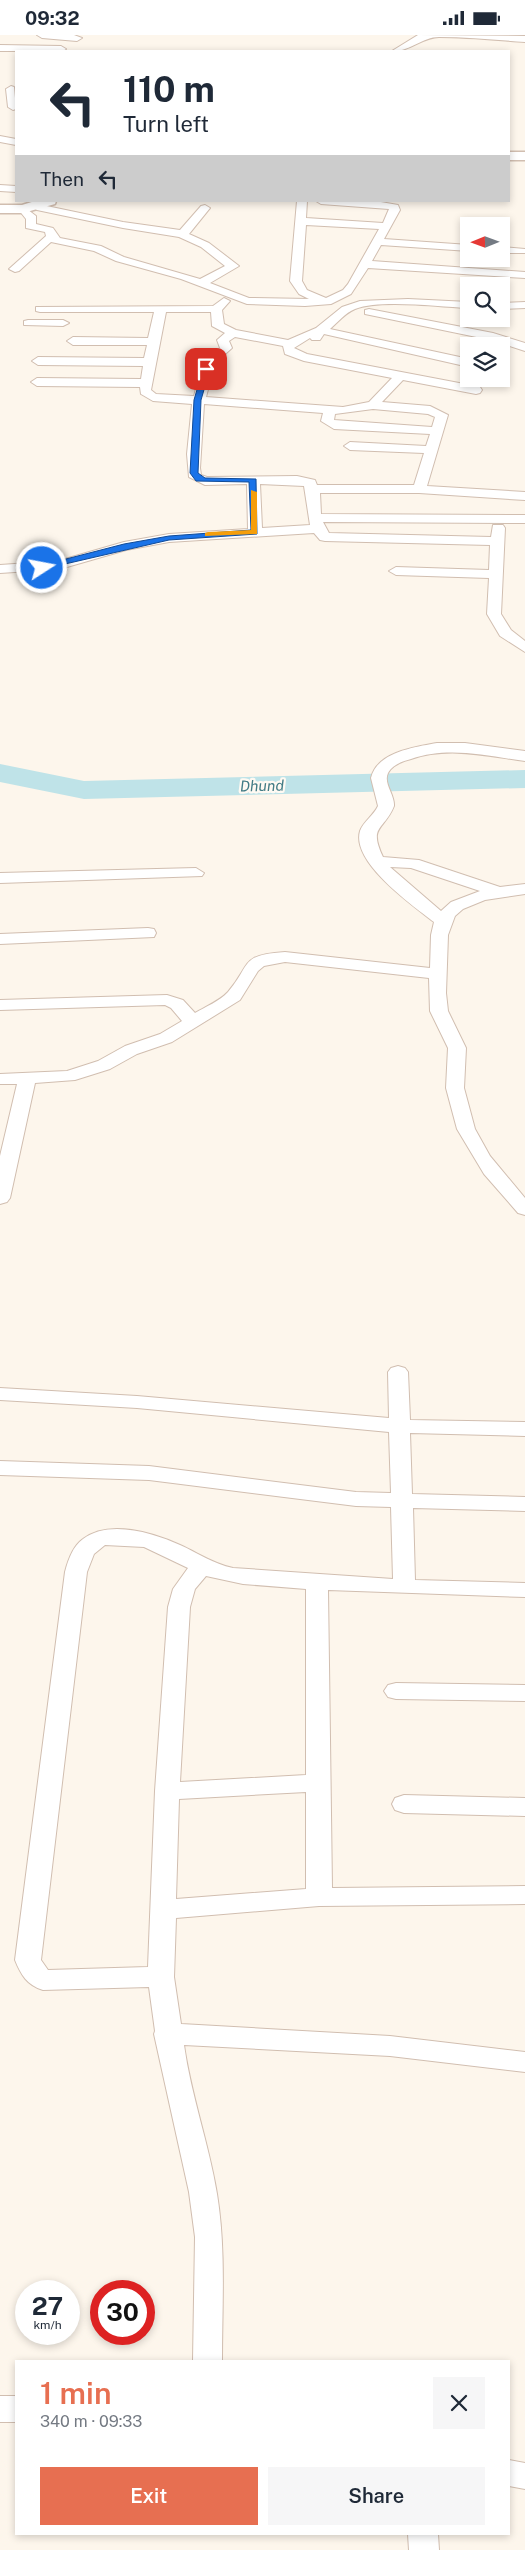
<!DOCTYPE html>
<meta charset="utf-8">
<style>
:root{--surface:#fff;--page:#f6f6f7;--text:#1f2937;--muted:#747a83;--accent:#e76f51}
body{margin:0;font-family:"Public Sans",sans-serif;background:var(--page);color:var(--text);height:100vh;display:flex;flex-direction:column;font-size:19px;white-space:nowrap}
*{box-sizing:border-box;margin:0}
p{font-size:16px;color:var(--muted)}
.icon{flex:none;width:28px;height:28px;fill:none;stroke:currentColor;stroke-width:2;stroke-linecap:round;stroke-linejoin:round}
.map{position:relative;flex:1;overflow:hidden}
.sheet{position:absolute;left:15px;top:2325px;width:495px;height:175px;display:flex;flex-direction:column;background:var(--surface);border-radius:0px;box-shadow:0 2px 8px #0003}
.sheet>*{flex:none}
.banner{position:absolute;left:15px;top:15px;width:495px;height:152px;border-radius:0px;box-shadow:0 2px 8px #0003;background:#fff;color:var(--text);overflow:hidden}
.needle{width:32px;rotate:269deg}
.buttons{position:absolute;left:460px;top:182px;display:grid;gap:10px}
.buttons a{display:grid;place-items:center;width:50px;height:50px;border-radius:0px;background:var(--surface);box-shadow:0 2px 8px #0003;font-size:25px}
.speed{position:absolute;left:15px;top:2245px;display:flex;gap:10px;font-size:25px;font-weight:700;text-align:center}
.speed>*{display:grid;place-content:center;width:65px;height:65px;border-radius:50%;background:var(--surface);box-shadow:0 2px 8px #0003;line-height:1}
.speed small{font-size:12px;font-weight:400}
.speed .limit{border:8px solid #d22;background:#fff;color:#111}
.pin{position:absolute;display:grid;place-items:center;width:42px;height:42px;color:#fff;margin:-21px;border-radius:10px;box-shadow:0 2px 8px #0006}
.me{position:absolute;width:55px;margin:-28px;rotate:79deg;stroke-linejoin:round;filter:drop-shadow(0 0 4px #0008)}
.turn{display:flex;align-items:center;gap:18px;height:105px;padding:0 25px;font-size:22px}
.turn .icon{width:65px;height:65px;stroke-width:2.5}
.turn b{display:block;font-size:35px;line-height:42px}
.then{display:flex;align-items:center;height:48px;padding:0 25px;background:#0003;gap:10px;font-size:19px}
.round{display:grid;place-items:center;flex:none;width:52px;height:52px;border-radius:0px;background:var(--page)}
.headline{display:flex;align-items:center;justify-content:space-between;height:85px;padding:0 25px}
h1{font-size:30px;font-weight:600;line-height:38px;color:var(--accent)}
.primary-button{display:flex;gap:10px;margin-top:auto;padding:10px 25px}
.primary-button a{flex:1;height:58px;border-radius:0px;background:var(--accent);color:#fff;font-size:20px;font-weight:600;line-height:58px;text-align:center}
.primary-button a+a{background:var(--page);color:var(--text)}
.status{display:flex;justify-content:space-between;align-items:center;height:35px;padding:0 25px;background:var(--surface);direction:ltr}
.status svg{height:14px;fill:currentColor}
.map>svg:first-child{display:block}
.lines{fill:none;stroke-linecap:round;stroke-linejoin:round}
.river{fill:#bfe3e8;fill-rule:evenodd}
.minor-casing{stroke:#d1beb0;stroke-width:2}
.tertiary-casing{stroke:#d1beb0;stroke-width:3}
.minor{fill:#fff;fill-rule:evenodd}
.tertiary{fill:#fff;fill-rule:evenodd}
.route{fill:#1a73e8;stroke:#114b97}
.slow{fill:#f59e0b}
.labels{text-anchor:middle;stroke-width:4.5;stroke-linejoin:round;paint-order:stroke}
.far-water-label{font-size:15px;font-style:italic;fill:#437c86;stroke:#fffaf3}
</style>
<div class="status"><b>09:32</b><svg viewBox="0 0 49 12"><path d="M0 12V9h3v3zM5 12V6h3v6zM10 12V3h3v9zM15 12V0h3v12zM26 1h20v11H26zM47 4h2v5h-2z"/></svg></div>
<div class="map">
<svg width="525" height="2515" viewBox="0 0 525 2515">
<rect width="100%" height="100%" fill="#fdf6ec"/>
<g class="lines">
<path class="river" d="M 0,729 L 84,746 L 525,735 L 525,753 L 84,764 L 0,747 Z"/>
<defs>
<path id="minor" d="M 37,0 L 74,0 L 82,3 L 77,6 L 42,3 Z
M 418,0 L 525,1 L 525,7 C 497,5 467,2 439,2 C 422,2 410,17 392,16 Z
M 0,10 L 61,11 L 66,14 L 63,16 L 0,16 Z
M 11,51 L 14,52 L 16,74 L 13,75 L 8,72 L 6,54 Z
M 0,101 L 16,104 L 16,110 L 0,107 Z
M 0,150 L 16,151 L 16,157 L 0,156 Z
M 297,166 L 307,166 L 306,183 L 383,188 L 389,174 L 321,169 L 316,166 L 375,166 L 398,170 L 400,175 L 384,204 L 469,210 L 469,216 L 381,210 L 372,226 L 525,237 L 525,243 L 368,233 L 351,259 L 331,269 L 305,271 L 247,269 L 181,244 L 116,226 L 94,216 L 51,207 L 19,236 L 15,237 L 9,234 L 46,201 L 45,197 L 26,193 L 26,184 L 18,174 L 23,171 L 36,181 L 36,189 L 53,193 L 60,203 L 101,211 L 124,222 L 200,244 L 225,231 L 201,212 L 179,202 L 123,193 L 37,175 L 32,172 L 37,169 L 123,187 L 180,195 L 201,171 L 205,170 L 210,173 L 189,199 L 209,208 L 239,231 L 210,248 L 249,263 L 309,264 L 299,259 L 290,246 ZM 306,190 L 379,194 L 348,249 L 343,255 L 326,263 L 307,255 L 302,246 Z
M 501,212 L 525,214 L 525,218 L 501,218 Z
M 224,263 L 230,266 L 222,275 L 224,289 L 236,295 L 288,305 L 316,293 L 342,272 L 360,266 L 408,264 L 469,267 L 469,273 C 439,272 381,264 355,274 C 345,278 338,287 330,294 L 469,324 L 469,332 L 324,299 L 320,305 L 312,305 L 310,303 L 294,313 L 307,319 L 480,352 L 482,355 L 480,358 L 476,359 L 403,345 L 382,367 L 430,371 L 448,380 L 427,451 L 525,457 L 525,465 L 419,458 L 320,458 L 321,479 L 525,480 L 525,488 L 323,487 L 329,498 L 491,502 L 493,490 L 503,490 L 505,493 L 501,579 L 511,595 L 525,606 L 525,617 L 500,601 L 487,579 L 489,543 L 396,540 L 389,536 L 396,532 L 489,535 L 490,510 L 325,506 L 320,505 L 314,498 L 169,507 L 126,515 L 60,534 L 0,538 L 0,530 L 58,526 L 124,507 L 169,499 L 248,494 L 247,449 L 205,450 L 189,442 L 187,419 L 192,369 L 153,366 L 141,359 L 140,352 L 37,351 L 31,347 L 37,343 L 141,344 L 143,331 L 38,330 L 32,326 L 38,322 L 144,323 L 147,310 L 73,310 L 67,306 L 73,302 L 148,303 L 154,277 L 40,277 L 36,276 L 36,272 L 213,271 ZM 166,277 L 211,277 L 212,291 L 225,298 L 217,305 L 220,313 L 203,328 L 194,361 L 156,359 L 151,355 ZM 235,302 L 283,311 L 285,319 L 304,326 L 392,343 L 369,367 L 343,372 L 206,362 L 215,328 L 232,313 L 229,306 ZM 204,369 L 323,378 L 321,386 L 334,394 L 430,399 L 426,411 L 350,407 L 344,411 L 350,415 L 424,418 L 414,450 L 317,450 L 315,445 L 297,441 L 207,442 L 201,440 L 200,433 ZM 373,374 L 428,379 L 435,382 L 432,392 L 334,385 L 335,379 ZM 260,449 L 304,451 L 310,490 L 262,493 Z
M 525,267 L 525,273 L 501,274 L 501,268 Z
M 369,274 L 493,298 L 525,308 L 525,316 L 491,305 L 365,279 L 365,275 Z
M 28,285 L 63,285 L 69,288 L 63,291 L 24,290 L 24,286 Z
M 437,708 L 465,708 L 525,716 L 525,726 C 486,721 449,711 411,724 C 403,726 392,730 388,738 C 383,748 395,760 394,771 C 384,796 368,790 383,822 L 419,825 L 500,852 L 525,849 L 525,859 L 485,865 L 463,874 L 455,881 L 448,900 L 446,958 L 448,976 L 466,1013 L 464,1053 L 475,1094 L 490,1121 L 525,1163 L 525,1180 L 518,1178 L 484,1139 L 457,1094 L 446,1053 L 448,1013 L 430,976 L 429,943 L 285,927 L 264,931 L 258,936 L 240,965 L 172,1007 L 137,1019 L 110,1034 L 75,1045 L 35,1048 L 10,1163 L 7,1167 L 0,1169 L 0,1121 L 17,1049 L 0,1049 L 0,1039 L 67,1036 L 98,1026 L 125,1011 L 160,999 L 182,986 L 171,973 L 165,970 L 0,975 L 0,965 L 167,960 L 183,965 L 195,978 C 205,972 220,966 228,957 C 252,929 239,920 285,917 L 430,933 L 431,900 L 434,887 C 412,870 351,827 360,796 C 363,787 374,780 378,771 L 371,743 C 377,717 415,712 437,708 ZM 390,832 L 411,833 L 480,856 L 451,867 L 441,876 Z
M 196,833 L 204,838 L 202,841 L 0,848 L 0,838 Z
M 148,893 L 154,894 L 156,898 L 154,902 L 0,909 L 0,899 Z
M 398,1331 L 405,1333 L 408,1337 L 410,1385 L 525,1387 L 525,1401 L 410,1398 L 412,1459 L 525,1462 L 525,1476 L 413,1473 L 415,1545 L 525,1548 L 525,1562 L 328,1555 L 332,1853 L 525,1851 L 525,1869 L 319,1871 L 176,1883 L 174,1942 L 181,1989 L 390,2001 L 525,2017 L 525,2037 L 390,2021 L 184,2010 C 191,2061 209,2109 217,2159 C 226,2214 222,2270 222,2326 L 193,2326 L 195,2202 L 189,2157 L 154,1999 L 155,1996 L 149,1952 L 43,1955 C 27,1950 21,1940 15,1925 L 65,1537 C 68,1525 73,1511 83,1504 C 109,1484 154,1498 180,1510 C 198,1518 213,1529 233,1533 L 393,1544 L 391,1472 L 356,1471 L 149,1445 L 0,1440 L 0,1426 L 149,1431 L 356,1457 L 391,1458 L 389,1397 L 137,1373 L 0,1365 L 0,1353 L 137,1361 L 389,1383 L 388,1337 L 391,1333 ZM 105,1510 L 144,1512 L 188,1533 L 173,1554 L 168,1572 L 155,1756 L 148,1932 L 48,1935 L 41,1925 L 87,1537 L 94,1519 ZM 206,1541 L 243,1549 L 306,1554 L 306,1740 L 180,1747 L 190,1572 L 195,1554 ZM 306,1757 L 306,1854 L 176,1864 L 179,1764 Z
M 396,1648 L 525,1650 L 525,1666 L 396,1664 L 388,1662 L 384,1656 L 388,1650 Z
M 404,1760 L 525,1763 L 525,1781 L 404,1778 L 395,1775 L 392,1769 L 395,1763 Z
M 0,2361 L 16,2361 L 16,2387 L 0,2387 Z
M 509,2425 L 525,2428 L 525,2454 L 509,2451 Z
M 408,2499 L 438,2499 L 439,2515 L 409,2515 Z"/>
<path id="tertiary" d="M 509,117 L 525,117 L 525,125 L 509,125 Z
M 35,166 L 56,166 L 55,169 L 23,178 L 0,178 L 0,170 L 22,170 Z"/>
</defs>
<use href="#minor" class="minor-casing"/>
<use href="#tertiary" class="tertiary-casing"/>
<use href="#minor" class="minor"/>
<use href="#tertiary" class="tertiary"/>
</g>
<path class="route" d="M 206,332 L 210,334 L 201,365 L 198,438 L 205,443 L 256,444 L 257,499 L 169,505 L 39,535 L 39,531 L 124,509 L 169,501 L 251,495 L 249,447 L 196,446 L 190,438 L 194,365 L 203,334 Z"/>
<path class="slow" d="M 251,455 L 257,457 L 257,499 L 205,501 L 205,498 L 208,497 L 251,495 Z"/>
<g class="labels">
<g class="far-water-label">
<text transform="translate(262 751) rotate(-1)" y="5">Dhund</text>
</g>
</g>
</svg>
<div class="buttons">
<a><svg class="needle" viewBox="-14 -14 28 28"><path d="M0-13l5 13h-10z" fill="#e53935"/><path d="M0 13l5-13h-10z" fill="#747a83"/></svg></a>
<a><svg class="icon" aria-label="search" viewBox="0 0 24 24"><circle cx="10" cy="10" r="6"/><path d="M15 15l6 6"/></svg></a>
<a><svg class="icon" aria-label="layers" viewBox="0 0 24 24"><path d="M12 4l9 5-9 5-9-5zM3 14l9 5 9-5"/></svg></a>
</div>
<div class="speed"><div>27<small>km/h</small></div><div class="limit">30</div></div>
<div class="pin" style="left:206px;top:334px;background:#d93025"><svg class="icon" aria-label="arrive" viewBox="0 0 24 24"><path d="M6 21V4h12l-3 4 3 4H6"/></svg></div>
<svg class="me" style="left:42px;top:533px" viewBox="-20 -20 40 40"><circle r="17" fill="#1a73e8" stroke="#fff" stroke-width="3"/><path d="M0-11L8 9 0 5-8 9z" fill="#fff"/></svg>
<div class="banner">
<div class="turn"><svg class="icon" aria-label="left" viewBox="0 0 24 24"><path d="M17 20v-9H6M10 6l-5 5 5 5"/></svg><div><b>110 m</b>Turn left</div></div>
<div class="then">Then<svg class="icon" aria-label="left" viewBox="0 0 24 24"><path d="M17 20v-9H6M10 6l-5 5 5 5"/></svg></div>
</div>
<section class="sheet">
<div class="headline"><div><h1>1 min</h1><p>340 m · 09:33</p></div><a class="round"><svg class="icon" aria-label="close" viewBox="0 0 24 24"><path d="M6 6l12 12M18 6L6 18"/></svg></a></div>
<div class="primary-button"><a>Exit</a><a>Share</a></div>
</section>
</div>
